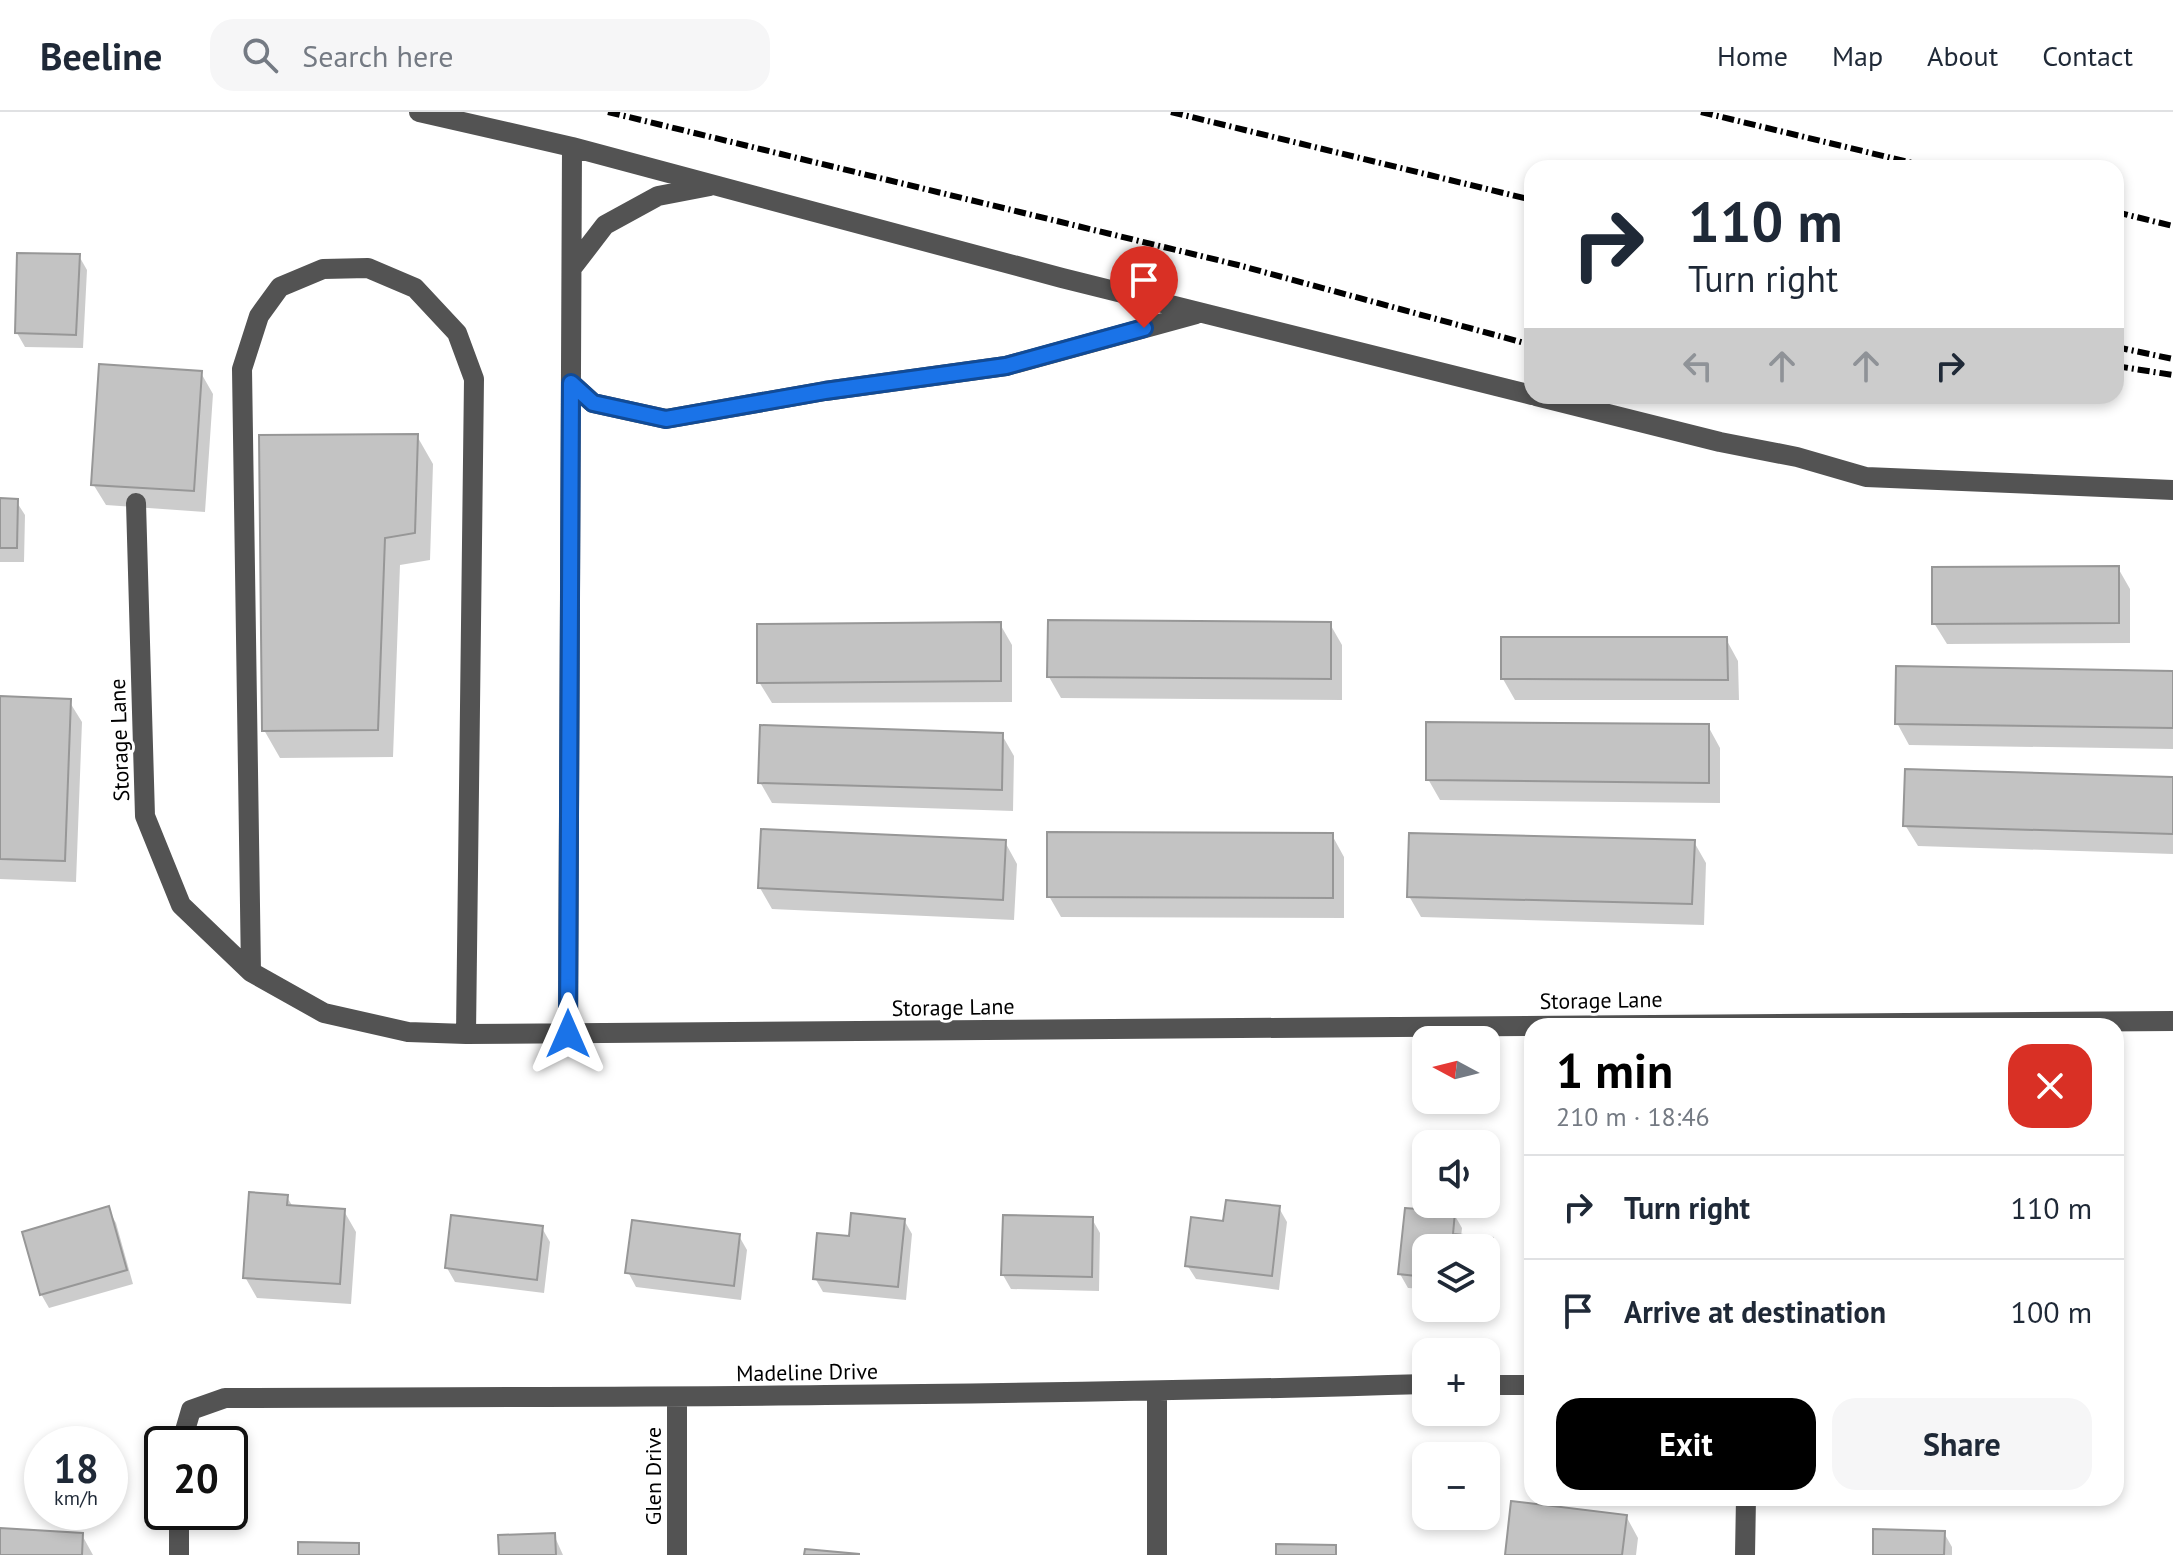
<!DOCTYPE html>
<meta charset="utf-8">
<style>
:root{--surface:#fff;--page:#f6f6f7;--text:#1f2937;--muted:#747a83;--line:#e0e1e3;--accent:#000}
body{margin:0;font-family:"PT Sans",sans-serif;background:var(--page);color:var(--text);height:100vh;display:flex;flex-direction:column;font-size:30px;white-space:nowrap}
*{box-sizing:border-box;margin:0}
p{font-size:26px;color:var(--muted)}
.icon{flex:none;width:44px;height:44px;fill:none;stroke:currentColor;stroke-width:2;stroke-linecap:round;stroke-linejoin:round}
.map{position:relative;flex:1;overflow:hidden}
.panel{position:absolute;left:1524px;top:906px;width:600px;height:488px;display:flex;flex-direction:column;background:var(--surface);border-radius:24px;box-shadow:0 4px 12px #0003}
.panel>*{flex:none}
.top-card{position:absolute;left:1524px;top:48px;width:600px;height:244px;border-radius:24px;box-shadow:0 4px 12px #0003;background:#fff;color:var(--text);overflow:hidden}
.needle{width:52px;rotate:277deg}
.tools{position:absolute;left:1412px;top:914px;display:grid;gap:16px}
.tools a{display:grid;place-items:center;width:88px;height:88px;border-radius:16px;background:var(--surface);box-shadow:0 4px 12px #0003;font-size:40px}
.speed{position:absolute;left:24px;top:1314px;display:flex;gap:16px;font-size:40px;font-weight:700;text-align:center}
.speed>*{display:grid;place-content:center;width:104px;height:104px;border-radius:50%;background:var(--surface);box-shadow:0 4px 12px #0003;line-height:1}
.speed small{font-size:20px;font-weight:400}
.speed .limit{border:4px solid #111;border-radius:12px;background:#fff;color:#111}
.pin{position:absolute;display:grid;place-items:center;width:68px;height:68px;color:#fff;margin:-82px -34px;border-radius:50% 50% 50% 0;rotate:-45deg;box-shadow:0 0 8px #0007}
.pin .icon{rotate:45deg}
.me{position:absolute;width:88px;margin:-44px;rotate:0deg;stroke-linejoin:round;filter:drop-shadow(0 0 6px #0008)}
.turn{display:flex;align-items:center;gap:28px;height:168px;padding:0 32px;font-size:36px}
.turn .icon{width:104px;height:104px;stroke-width:2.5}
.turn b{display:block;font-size:56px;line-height:68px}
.lanes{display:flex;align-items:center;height:76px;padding:0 32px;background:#0003;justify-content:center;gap:40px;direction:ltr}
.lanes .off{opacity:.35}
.round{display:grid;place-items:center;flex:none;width:84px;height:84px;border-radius:24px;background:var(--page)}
.headline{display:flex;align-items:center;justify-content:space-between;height:136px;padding:0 32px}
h1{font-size:48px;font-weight:700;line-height:60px;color:var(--accent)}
.action{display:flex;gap:16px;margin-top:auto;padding:16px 32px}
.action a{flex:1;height:92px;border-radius:24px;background:var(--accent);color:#fff;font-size:32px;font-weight:700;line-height:92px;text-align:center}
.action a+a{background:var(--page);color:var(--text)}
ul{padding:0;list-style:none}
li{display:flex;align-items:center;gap:24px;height:104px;padding:0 32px;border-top:2px solid var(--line)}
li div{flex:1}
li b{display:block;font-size:30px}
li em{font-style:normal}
header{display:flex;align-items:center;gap:48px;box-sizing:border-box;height:112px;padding:0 40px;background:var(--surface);border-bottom:2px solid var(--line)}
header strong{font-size:38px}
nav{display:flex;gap:44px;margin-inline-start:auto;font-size:28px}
.search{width:560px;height:72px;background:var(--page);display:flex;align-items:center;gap:20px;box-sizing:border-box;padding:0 28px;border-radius:24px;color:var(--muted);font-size:30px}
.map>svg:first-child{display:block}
.shadow{fill:#0003}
.building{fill:#c3c3c3;stroke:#979797;stroke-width:2}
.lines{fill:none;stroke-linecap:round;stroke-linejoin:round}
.minor{stroke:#535353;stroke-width:20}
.rail{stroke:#000;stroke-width:6;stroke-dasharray:12 4 2 4;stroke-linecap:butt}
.route-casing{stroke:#114b97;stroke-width:20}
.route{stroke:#1a73e8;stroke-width:14}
.labels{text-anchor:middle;stroke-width:6;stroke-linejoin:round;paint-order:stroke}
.street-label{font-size:22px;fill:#000;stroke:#fff}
</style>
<header>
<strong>Beeline</strong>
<div class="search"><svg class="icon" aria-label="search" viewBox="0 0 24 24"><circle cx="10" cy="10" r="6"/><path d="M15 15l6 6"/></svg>Search here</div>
<nav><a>Home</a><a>Map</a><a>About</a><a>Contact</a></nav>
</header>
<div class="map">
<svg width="2173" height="1443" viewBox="0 0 2173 1443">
<rect width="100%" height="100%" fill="#fff"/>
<path class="shadow" d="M 79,144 L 87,158 L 83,236 L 25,235 L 17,221 Z
M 201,261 L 213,282 L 205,400 L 106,393 L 93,372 Z
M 417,324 L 433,352 L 430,448 L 400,453 L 393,645 L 280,646 L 264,618 Z
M 0,388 L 16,389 L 25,403 L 24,450 L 0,450 Z
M 2118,456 L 2130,477 L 2130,531 L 1947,532 L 1934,511 Z
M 1000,512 L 1012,533 L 1012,590 L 772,591 L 759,570 Z
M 1330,512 L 1342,533 L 1342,588 L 1061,586 L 1049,565 Z
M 1726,527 L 1738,549 L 1739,588 L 1515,588 L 1503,567 Z
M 2173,561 L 2173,637 L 1909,633 L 1897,611 Z
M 0,586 L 69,589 L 82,610 L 76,770 L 0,767 Z
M 1708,614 L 1720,636 L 1720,691 L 1440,688 L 1428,667 Z
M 1002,623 L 1014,644 L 1013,699 L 772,691 L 760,670 Z
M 2173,667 L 2173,742 L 1918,734 L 1905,713 Z
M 1332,723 L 1344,745 L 1344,806 L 1061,805 L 1049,784 Z
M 1005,730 L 1017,752 L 1014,808 L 772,797 L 760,776 Z
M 1694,730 L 1706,751 L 1704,813 L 1421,805 L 1409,784 Z
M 287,1085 L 293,1095 L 344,1099 L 356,1120 L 351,1192 L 257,1186 L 245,1165 Z
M 1279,1096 L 1287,1110 L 1279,1178 L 1196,1167 L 1187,1153 L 1225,1111 Z
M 108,1097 L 116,1111 L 133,1172 L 49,1196 L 41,1182 Z
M 1454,1102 L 1462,1116 L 1461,1125 L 1492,1128 L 1500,1142 L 1496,1184 L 1486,1183 L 1486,1136 L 1426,1136 L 1426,1177 L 1408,1176 L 1400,1162 Z
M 1092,1107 L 1100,1121 L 1099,1179 L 1011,1177 L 1003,1163 Z
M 904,1108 L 912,1122 L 906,1188 L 823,1180 L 815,1166 Z
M 542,1116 L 550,1130 L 544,1181 L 455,1170 L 447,1156 Z
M 739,1124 L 747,1138 L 741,1188 L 636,1175 L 628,1160 Z
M 1626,1404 L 1638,1426 L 1636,1443 L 1507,1443 Z
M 0,1418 L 82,1423 L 93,1443 L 0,1443 Z
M 1944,1421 L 1952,1435 L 1952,1443 L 1875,1443 Z
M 554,1423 L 563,1443 L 501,1443 Z"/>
<path class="building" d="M 17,141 L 80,142 L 76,223 L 15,221 Z
M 99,252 L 202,259 L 194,379 L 91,373 Z
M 418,322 L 415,421 L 385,426 L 378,618 L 262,619 L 259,323 Z
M 0,386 L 18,387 L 17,436 L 0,436 Z
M 2119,454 L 2119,511 L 1932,512 L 1932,455 Z
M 1048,508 L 1331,510 L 1331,567 L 1047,565 Z
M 1001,510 L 1001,569 L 757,571 L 757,512 Z
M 1501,525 L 1727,525 L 1728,568 L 1501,567 Z
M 1896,554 L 2173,559 L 2173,616 L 1895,612 Z
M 0,584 L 71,587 L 65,749 L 0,747 Z
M 1426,610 L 1709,612 L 1709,671 L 1426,668 Z
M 760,613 L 1003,621 L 1002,678 L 758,671 Z
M 1905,657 L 2173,665 L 2173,722 L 1903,714 Z
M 761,717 L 1006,728 L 1003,788 L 758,776 Z
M 1047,720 L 1333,721 L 1333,786 L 1047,785 Z
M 1409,721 L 1695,728 L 1692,792 L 1407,785 Z
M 249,1080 L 288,1083 L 287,1093 L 345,1097 L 340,1172 L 243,1166 Z
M 1226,1088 L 1280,1094 L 1272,1164 L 1185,1154 L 1191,1105 L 1223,1109 Z
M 109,1094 L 127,1158 L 40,1183 L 22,1120 Z
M 1405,1096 L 1455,1100 L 1453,1122 L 1493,1126 L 1489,1171 L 1486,1171 L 1486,1136 L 1426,1136 L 1426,1165 L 1398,1162 Z
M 851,1101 L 905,1107 L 898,1175 L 813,1167 L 817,1121 L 849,1124 Z
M 451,1103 L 543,1114 L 537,1168 L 445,1156 Z
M 1003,1103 L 1093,1105 L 1092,1165 L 1001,1163 Z
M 632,1108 L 740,1122 L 734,1174 L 625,1161 Z
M 1511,1389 L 1627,1403 L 1622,1443 L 1505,1443 Z
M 0,1416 L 83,1421 L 82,1443 L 0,1443 Z
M 1873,1417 L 1945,1419 L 1944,1443 L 1873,1443 Z
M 555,1421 L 556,1443 L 499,1443 L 498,1423 Z
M 298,1430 L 359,1431 L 359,1443 L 298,1443 Z
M 1276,1432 L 1336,1433 L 1336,1443 L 1276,1443 Z
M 805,1437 L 859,1442 L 859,1443 L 804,1443 Z"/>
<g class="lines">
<path class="minor" d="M 419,0 L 572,35 L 1062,166 L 1532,283
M 572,156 L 605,113 L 658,84 L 710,74
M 571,271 L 593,291 L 666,307 L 825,279 L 1006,254 L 1196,202
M 1536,284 L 1720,330 L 1797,345 L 1866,365 L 2173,378
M 136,391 L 145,704 L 181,793 L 251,860 L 324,901 L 408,920 L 466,922 L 2173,909
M 251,860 L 242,257 L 259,204 L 280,175 L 323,157 L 368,156 L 415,176 L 457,221 L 474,267 L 466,922
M 568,922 L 572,35
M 1486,1273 L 1532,1273
M 1157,1280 L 1157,1443
M 181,1332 L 191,1298 L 225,1286 C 625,1285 1026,1284 1426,1272
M 179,1443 L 179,1400
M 677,1443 L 677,1285
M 1745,1443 L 1746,1386"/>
<path class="rail" d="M 608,0 L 1238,153 L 1532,233
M 1171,0 L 1532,88
M 1701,0 L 1933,56
M 2116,100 L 2173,114
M 2116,235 L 2173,247
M 2116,254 L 2173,263"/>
</g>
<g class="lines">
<defs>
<path id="route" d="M 568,922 L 571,271 L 593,291 L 666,307 L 825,279 L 1006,254 L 1144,216"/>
</defs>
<use href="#route" class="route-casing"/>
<use href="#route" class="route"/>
</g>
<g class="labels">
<g class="street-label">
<text transform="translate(119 628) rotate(-92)" y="8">Storage Lane</text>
<text transform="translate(1601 888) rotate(-1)" y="8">Storage Lane</text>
<text transform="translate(953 895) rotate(-1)" y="8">Storage Lane</text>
<text transform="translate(807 1260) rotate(-1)" y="8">Madeline Drive</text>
<text transform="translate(653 1364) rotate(-90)" y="8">Glen Drive</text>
</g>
</g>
</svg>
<div class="tools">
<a><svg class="needle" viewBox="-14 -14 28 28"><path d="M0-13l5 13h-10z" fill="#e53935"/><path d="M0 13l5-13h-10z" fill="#747a83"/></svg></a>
<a><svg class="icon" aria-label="sound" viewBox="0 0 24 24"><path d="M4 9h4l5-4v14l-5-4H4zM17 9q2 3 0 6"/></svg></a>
<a><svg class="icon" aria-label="layers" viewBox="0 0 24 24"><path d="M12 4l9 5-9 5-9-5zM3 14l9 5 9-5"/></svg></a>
<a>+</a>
<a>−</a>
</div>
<div class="speed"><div>18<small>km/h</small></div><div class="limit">20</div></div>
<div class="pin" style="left:1144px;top:216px;background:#d93025"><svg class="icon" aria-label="arrive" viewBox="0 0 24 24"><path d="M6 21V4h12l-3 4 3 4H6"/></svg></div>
<svg class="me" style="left:568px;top:922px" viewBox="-20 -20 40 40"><path d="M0-17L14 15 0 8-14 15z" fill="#1a73e8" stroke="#fff" stroke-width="4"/></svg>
<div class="top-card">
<div class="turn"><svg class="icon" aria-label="right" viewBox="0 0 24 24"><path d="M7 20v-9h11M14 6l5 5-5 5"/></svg><div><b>110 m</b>Turn right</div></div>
<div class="lanes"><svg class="icon off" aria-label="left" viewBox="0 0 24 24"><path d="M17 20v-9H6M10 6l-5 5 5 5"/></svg><svg class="icon off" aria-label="ahead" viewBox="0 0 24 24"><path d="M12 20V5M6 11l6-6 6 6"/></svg><svg class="icon off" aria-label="ahead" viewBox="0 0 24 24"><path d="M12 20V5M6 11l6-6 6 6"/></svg><svg class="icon" aria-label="right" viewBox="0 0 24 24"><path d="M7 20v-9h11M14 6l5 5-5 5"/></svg></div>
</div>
<section class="panel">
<div class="headline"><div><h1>1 min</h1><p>210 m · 18:46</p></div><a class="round" style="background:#d93025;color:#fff"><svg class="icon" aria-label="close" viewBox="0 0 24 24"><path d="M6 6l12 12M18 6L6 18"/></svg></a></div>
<ul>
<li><svg class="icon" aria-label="right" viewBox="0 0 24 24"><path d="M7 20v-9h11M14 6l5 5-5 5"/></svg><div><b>Turn right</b></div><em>110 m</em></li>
<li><svg class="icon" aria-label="arrive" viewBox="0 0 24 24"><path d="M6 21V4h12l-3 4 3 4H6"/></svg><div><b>Arrive at destination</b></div><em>100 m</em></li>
</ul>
<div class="action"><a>Exit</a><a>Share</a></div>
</section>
</div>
